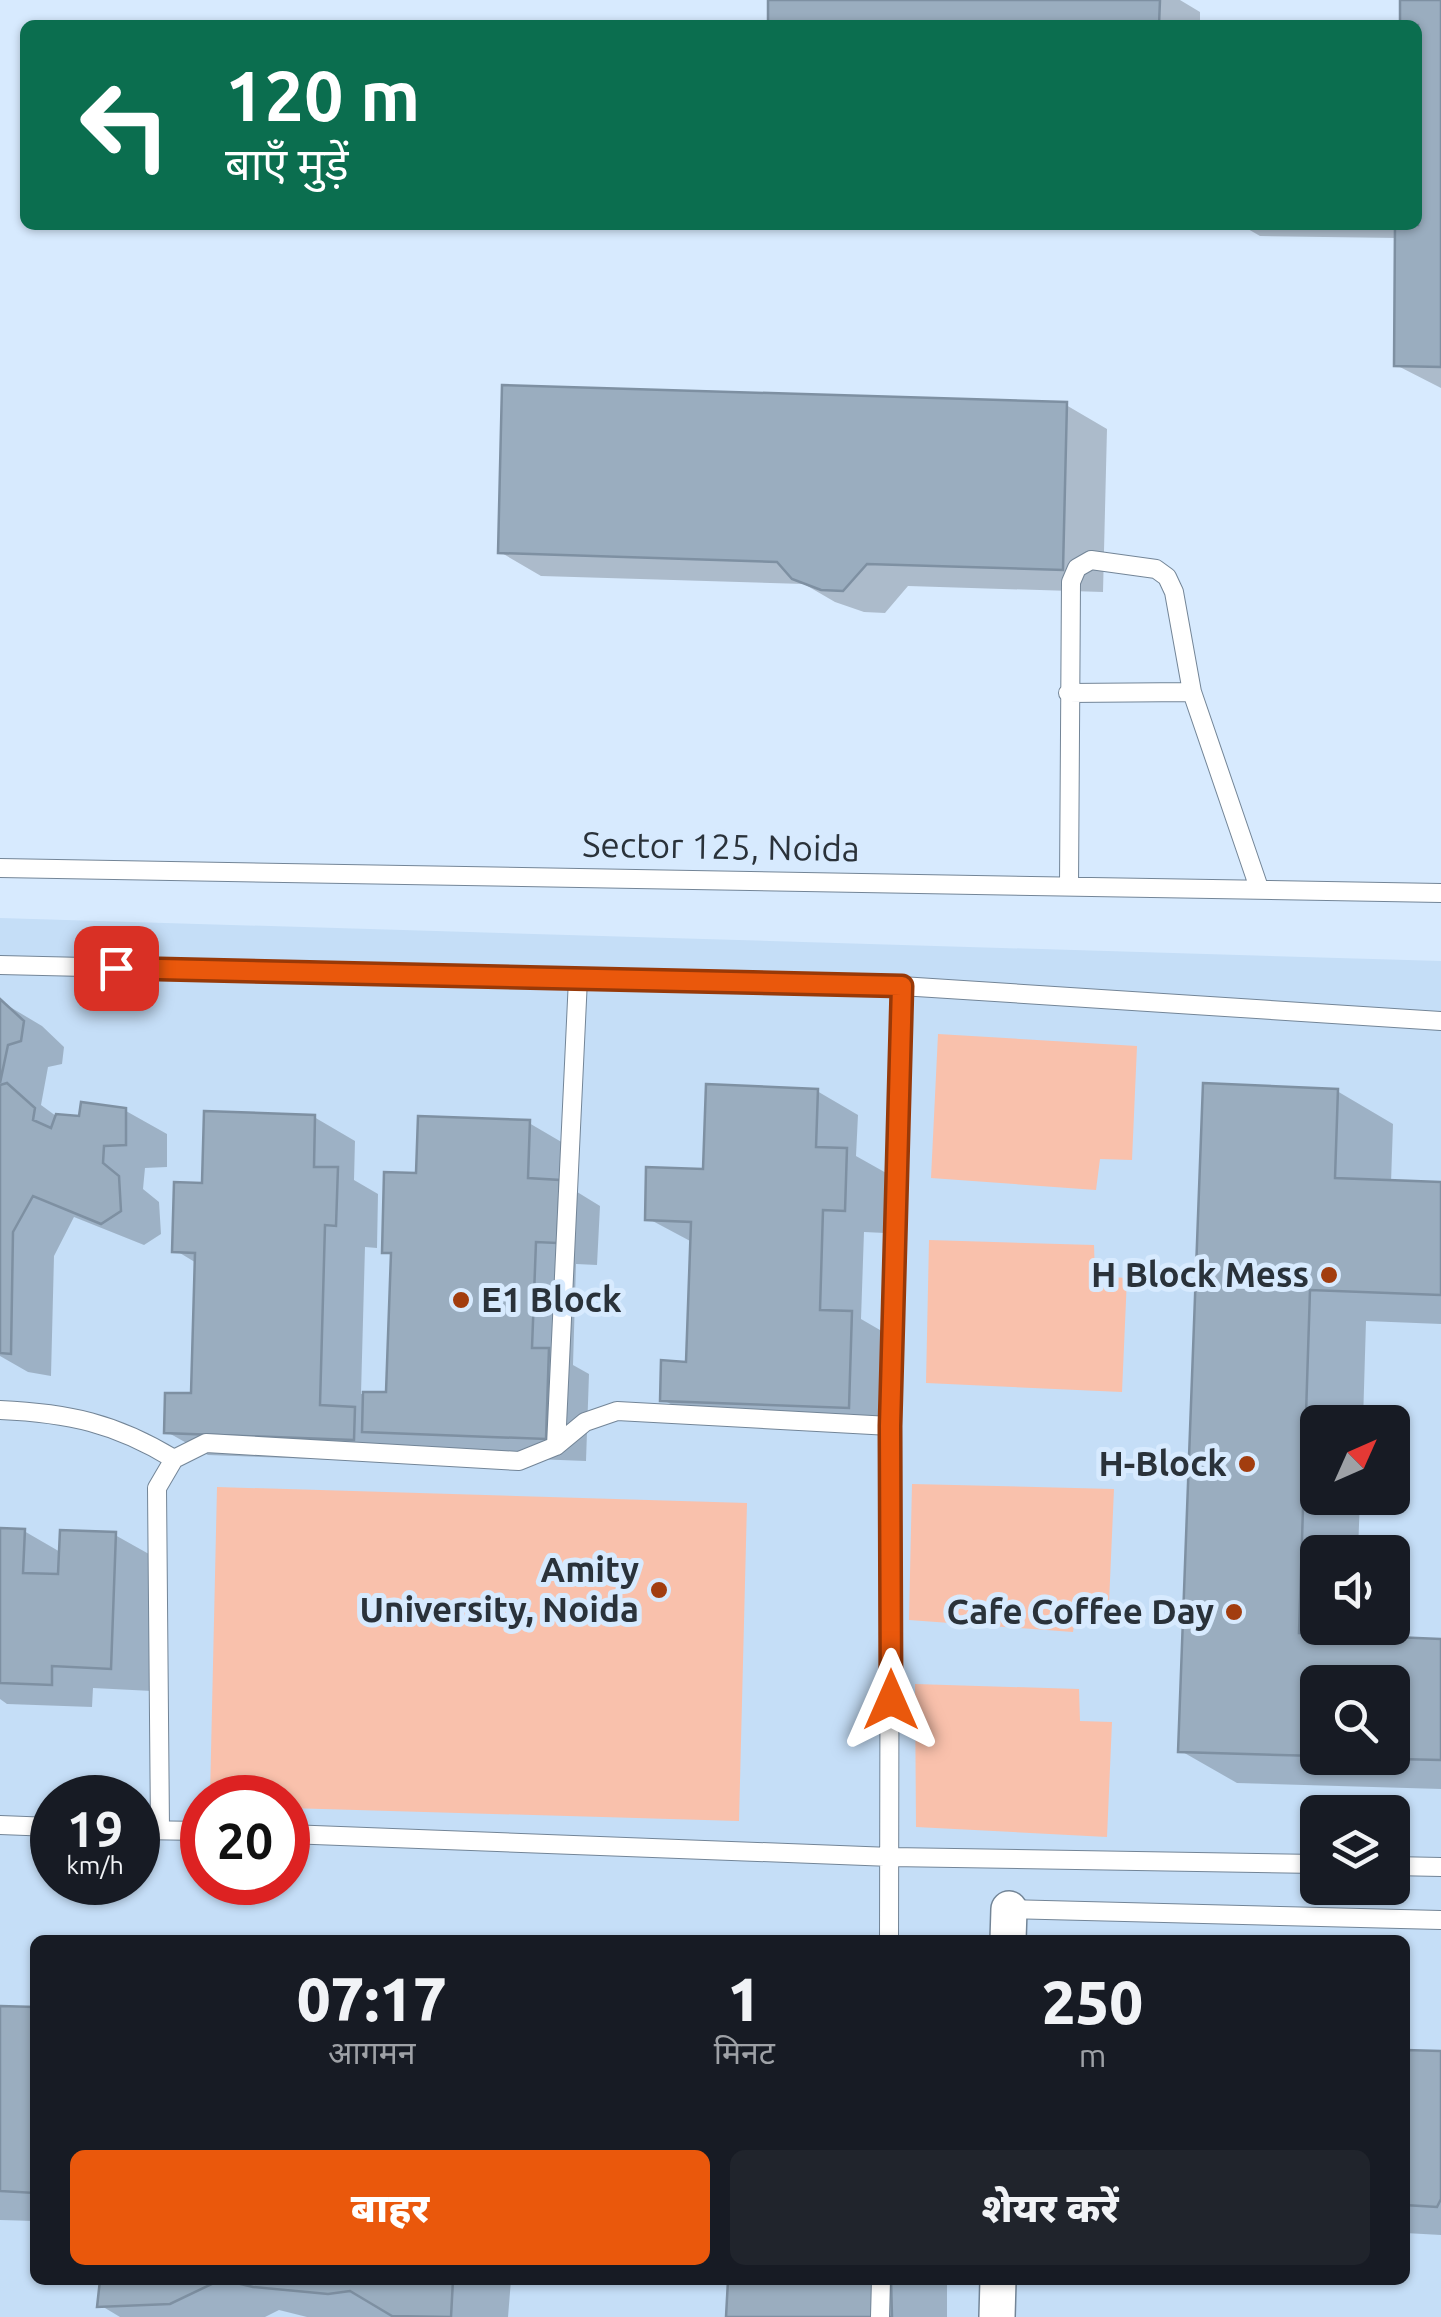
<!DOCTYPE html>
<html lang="hi">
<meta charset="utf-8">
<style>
:root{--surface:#171b24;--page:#20242c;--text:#f1f3f6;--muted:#9ea1a6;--accent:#ea580c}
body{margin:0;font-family:Ubuntu,"Noto Sans Devanagari",sans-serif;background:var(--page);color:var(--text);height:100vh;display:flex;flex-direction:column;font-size:38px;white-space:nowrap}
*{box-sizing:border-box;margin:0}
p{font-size:32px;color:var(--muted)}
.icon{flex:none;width:55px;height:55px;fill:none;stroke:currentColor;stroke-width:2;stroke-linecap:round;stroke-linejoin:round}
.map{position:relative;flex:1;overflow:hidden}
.details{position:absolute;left:30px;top:1935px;width:1380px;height:350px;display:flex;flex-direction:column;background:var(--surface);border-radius:15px;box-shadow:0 2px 8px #0004}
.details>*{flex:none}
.top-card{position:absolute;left:20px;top:20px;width:1402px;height:210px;border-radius:15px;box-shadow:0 2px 8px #0004;background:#0b6e4f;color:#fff;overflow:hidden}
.needle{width:65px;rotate:45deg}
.buttons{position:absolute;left:1300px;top:1405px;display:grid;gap:20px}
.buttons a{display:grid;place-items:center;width:110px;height:110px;border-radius:15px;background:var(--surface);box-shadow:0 2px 8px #0004;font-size:50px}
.speed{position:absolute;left:30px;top:1775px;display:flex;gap:20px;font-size:50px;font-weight:700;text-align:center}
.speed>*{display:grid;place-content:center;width:130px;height:130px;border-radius:50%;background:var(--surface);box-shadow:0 2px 8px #0004;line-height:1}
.speed small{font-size:25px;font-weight:400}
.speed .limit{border:15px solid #d22;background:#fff;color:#111}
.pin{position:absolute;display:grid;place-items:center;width:85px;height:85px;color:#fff;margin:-42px;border-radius:20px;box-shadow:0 5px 15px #0006}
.me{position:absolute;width:110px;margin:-55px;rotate:0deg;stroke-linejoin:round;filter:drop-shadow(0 0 8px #0008)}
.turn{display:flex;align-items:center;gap:35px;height:210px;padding:0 40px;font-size:45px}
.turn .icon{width:130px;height:130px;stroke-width:2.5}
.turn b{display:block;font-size:70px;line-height:85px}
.eta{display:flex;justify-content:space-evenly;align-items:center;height:170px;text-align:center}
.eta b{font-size:60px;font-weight:800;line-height:70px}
.action{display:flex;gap:20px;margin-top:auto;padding:20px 40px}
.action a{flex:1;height:115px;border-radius:15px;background:var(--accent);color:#fff;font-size:40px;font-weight:800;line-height:115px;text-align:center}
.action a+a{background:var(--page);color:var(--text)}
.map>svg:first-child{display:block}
.built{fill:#c5def7;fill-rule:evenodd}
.green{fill:#f9c1ac}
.shadow{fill:#0003;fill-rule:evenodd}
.building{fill:#9aadbf;stroke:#7e90a2;stroke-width:2.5}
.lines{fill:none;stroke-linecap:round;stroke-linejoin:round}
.lane-casing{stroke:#738597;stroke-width:20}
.street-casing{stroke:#738597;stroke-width:38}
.lane{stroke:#fff;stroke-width:18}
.street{stroke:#fff;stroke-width:35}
.route-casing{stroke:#983908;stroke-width:25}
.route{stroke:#ea580c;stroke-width:18}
.poi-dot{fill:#a23d0f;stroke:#d7eafe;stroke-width:4}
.labels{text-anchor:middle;stroke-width:10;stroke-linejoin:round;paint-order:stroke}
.street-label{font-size:35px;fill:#2a323a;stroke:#d7eafe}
.poi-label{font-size:35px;font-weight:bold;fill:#2a323a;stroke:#d7eafe;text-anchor:end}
</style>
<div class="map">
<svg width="1441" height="2317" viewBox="0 0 1441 2317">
<rect width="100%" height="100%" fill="#d7eafe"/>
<path class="built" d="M 0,918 L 1441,961 L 1441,2317 L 0,2317 ZM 1318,1422 L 1392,1422 L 1392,1498 L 1318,1498 ZM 1318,1552 L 1392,1552 L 1392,1628 L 1318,1628 ZM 1318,1682 L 1392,1682 L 1392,1758 L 1318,1758 ZM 52,1798 L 138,1798 L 138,1882 L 52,1882 ZM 202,1798 L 288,1798 L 288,1882 L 202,1882 ZM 1318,1812 L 1392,1812 L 1392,1888 L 1318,1888 ZM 35,1940 L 1405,1940 L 1405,2280 L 35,2280 Z"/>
<path class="green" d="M 938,1034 L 1137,1046 L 1132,1160 L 1100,1159 L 1096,1190 L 931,1178 Z
M 929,1240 L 1094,1245 L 1095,1276 L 1127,1278 L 1122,1392 L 926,1383 Z
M 912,1484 L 1114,1489 L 1109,1603 L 1077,1601 L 1073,1632 L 909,1620 Z
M 217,1487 L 747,1503 L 739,1821 L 288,1808 L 288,1798 L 210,1797 Z
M 915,1684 L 1079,1689 L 1080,1721 L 1112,1722 L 1107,1837 L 916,1827 Z"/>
<path class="shadow" d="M 771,0 L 1180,0 L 1200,12 L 1200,25 L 770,25 Z
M 1403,0 L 1441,0 L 1441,388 L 1396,365 L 1397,238 L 1260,236 L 1241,225 L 1418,225 L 1418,25 L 1403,25 Z
M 1066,405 L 1107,429 L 1103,592 L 908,586 L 885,613 L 864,612 L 835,602 L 804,584 L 541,576 L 500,552 Z
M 0,1001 L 42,1026 L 64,1047 L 62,1064 L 48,1067 L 41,1105 L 56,1116 L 81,1118 L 126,1111 L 167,1134 L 167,1167 L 145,1168 L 143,1189 L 159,1202 L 161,1234 L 144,1245 L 74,1217 L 54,1256 L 51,1376 L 28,1372 L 0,1356 Z
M 817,1091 L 858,1115 L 856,1156 L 888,1174 L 885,1233 L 864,1232 L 861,1319 L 892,1337 L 889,1430 L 703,1423 L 662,1399 L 688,1364 L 692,1242 L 647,1218 Z
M 1337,1091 L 1393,1124 L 1391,1183 L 1441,1184 L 1441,1324 L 1366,1321 L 1363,1422 L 1318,1422 L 1318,1498 L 1360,1498 L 1358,1552 L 1318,1552 L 1318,1628 L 1356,1628 L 1355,1638 L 1441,1641 L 1441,1789 L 1237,1783 L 1181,1751 ZM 1318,1682 L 1392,1682 L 1392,1758 L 1318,1758 Z
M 314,1117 L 355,1141 L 354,1180 L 378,1194 L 377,1248 L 365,1247 L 361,1394 L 388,1395 L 393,1256 L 384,1251 L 419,1176 L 529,1123 L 570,1147 L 569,1187 L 600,1206 L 597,1265 L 576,1264 L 573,1365 L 589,1374 L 586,1461 L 405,1454 L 394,1462 L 208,1455 L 167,1432 L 194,1396 L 198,1264 L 175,1250 L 204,1185 Z
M 0,1530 L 24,1531 L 62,1553 L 115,1535 L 156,1558 L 152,1691 L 93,1688 L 92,1707 L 7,1704 L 0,1699 Z
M 0,2008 L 35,2009 L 35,2221 L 0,2220 Z
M 1405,2052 L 1441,2054 L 1441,2235 L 1405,2233 Z
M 102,2280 L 511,2280 L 508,2317 L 307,2317 L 279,2310 L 265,2317 L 120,2317 L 100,2305 Z
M 733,2280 L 947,2280 L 947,2317 L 729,2317 Z"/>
<path class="building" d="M 768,0 L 1160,0 L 1159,25 L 768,25 Z
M 1400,0 L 1441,0 L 1441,367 L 1394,366 L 1395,225 L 1418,225 L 1418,25 L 1400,25 Z
M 502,385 L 1067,402 L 1063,570 L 867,564 L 843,591 L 821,590 L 792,579 L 777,562 L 498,553 Z
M 0,999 L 24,1021 L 21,1041 L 8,1045 L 0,1083 Z
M 7,1083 L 35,1108 L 33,1120 L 51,1128 L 56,1114 L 79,1116 L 81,1102 L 126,1108 L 126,1145 L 104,1146 L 103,1163 L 119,1176 L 121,1211 L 101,1224 L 33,1196 L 13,1232 L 11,1354 L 0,1353 L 0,1085 Z
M 1203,1083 L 1338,1089 L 1335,1178 L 1441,1182 L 1441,1295 L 1310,1290 L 1299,1633 L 1441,1639 L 1441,1760 L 1353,1758 L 1392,1758 L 1392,1682 L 1318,1682 L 1318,1756 L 1178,1752 Z
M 706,1084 L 818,1089 L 816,1147 L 847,1148 L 845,1211 L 823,1210 L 820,1310 L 852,1311 L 849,1408 L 660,1401 L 661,1360 L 686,1362 L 691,1222 L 645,1220 L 646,1167 L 703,1169 Z
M 204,1111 L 315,1115 L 314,1167 L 338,1167 L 336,1226 L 325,1225 L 320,1405 L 355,1407 L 354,1440 L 164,1433 L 165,1393 L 191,1393 L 195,1253 L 172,1252 L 174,1182 L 202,1183 Z
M 418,1116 L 530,1120 L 528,1178 L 560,1180 L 557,1243 L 536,1242 L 532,1348 L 549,1348 L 546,1439 L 362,1432 L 363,1392 L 386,1392 L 391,1253 L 382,1253 L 384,1172 L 416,1173 Z
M 0,1528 L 25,1529 L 23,1573 L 58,1574 L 60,1530 L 116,1532 L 111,1669 L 52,1666 L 52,1685 L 0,1683 Z
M 0,2006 L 35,2007 L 35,2193 L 0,2191 Z
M 1405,2050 L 1441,2051 L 1441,2199 L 1437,2207 L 1405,2205 Z
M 100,2280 L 220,2280 L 170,2304 L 97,2307 Z
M 224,2280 L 453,2280 L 451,2317 L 392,2316 L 350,2291 L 328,2294 L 253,2287 Z
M 728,2280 L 891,2280 L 892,2317 L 726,2317 Z"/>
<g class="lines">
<defs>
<path id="lane" d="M 1068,693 L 1192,692
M 0,868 L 1441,893
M 1069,885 L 1071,582 L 1077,568 L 1091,560 L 1156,569 L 1167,577 L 1174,592 L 1192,692 L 1259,888
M 0,965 L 901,986 L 1441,1021
M 0,1410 C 68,1413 115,1423 174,1459
M 556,1446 L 578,979
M 0,1825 L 52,1827
M 138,1830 L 202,1831
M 160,1830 L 157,1488 L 174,1459 L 206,1443 L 519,1461 L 556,1446 L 585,1422 L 617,1411 L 890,1426
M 288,1834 L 891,1857 L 1318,1864
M 1392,1866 L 1441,1867
M 1009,1909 L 1441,1920
M 889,1940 L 890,1426 L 901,986
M 880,2317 L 881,2280"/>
<path id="street" d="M 1008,1940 L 1009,1909
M 997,2317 L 998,2280"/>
</defs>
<use href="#lane" class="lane-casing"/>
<use href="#street" class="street-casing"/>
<use href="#lane" class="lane"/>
<use href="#street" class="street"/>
</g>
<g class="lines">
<defs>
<path id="route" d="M 116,968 L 902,986 L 890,1426 L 891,1700"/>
</defs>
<use href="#route" class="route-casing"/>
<use href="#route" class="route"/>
</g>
<g class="poi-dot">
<circle cx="1329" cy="1275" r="10"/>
<circle cx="461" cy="1300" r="10"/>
<circle cx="1247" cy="1464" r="10"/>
<circle cx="659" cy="1590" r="10"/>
<circle cx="1234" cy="1612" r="10"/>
</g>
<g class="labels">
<g class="street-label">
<text transform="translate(721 847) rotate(1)" y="12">Sector 125, Noida</text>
</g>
<g class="poi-label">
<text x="1309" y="1287">H Block Mess</text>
<text x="481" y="1312" text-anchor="start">E1 Block</text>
<text x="1227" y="1476">H-Block</text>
<text x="639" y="1582">Amity<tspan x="639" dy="40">University, Noida</tspan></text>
<text x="1214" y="1624">Cafe Coffee Day</text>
</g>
</g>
</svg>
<div class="buttons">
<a><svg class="needle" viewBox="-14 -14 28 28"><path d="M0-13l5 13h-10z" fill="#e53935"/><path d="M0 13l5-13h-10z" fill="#9ea1a6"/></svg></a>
<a><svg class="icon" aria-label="sound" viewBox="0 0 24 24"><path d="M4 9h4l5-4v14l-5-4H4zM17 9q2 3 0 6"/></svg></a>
<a><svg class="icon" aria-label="search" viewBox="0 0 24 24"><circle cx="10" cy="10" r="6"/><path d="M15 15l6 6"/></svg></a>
<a><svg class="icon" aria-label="layers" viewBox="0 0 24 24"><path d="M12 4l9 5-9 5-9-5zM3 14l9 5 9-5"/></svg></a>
</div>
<div class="speed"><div>19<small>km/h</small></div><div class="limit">20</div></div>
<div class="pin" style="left:116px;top:968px;background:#d93025"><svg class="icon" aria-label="arrive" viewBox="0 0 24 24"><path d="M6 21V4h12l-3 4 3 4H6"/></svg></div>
<svg class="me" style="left:891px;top:1700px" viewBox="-20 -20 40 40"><path d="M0-17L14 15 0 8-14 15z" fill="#ea580c" stroke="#fff" stroke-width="4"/></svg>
<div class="top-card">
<div class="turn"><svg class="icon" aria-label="left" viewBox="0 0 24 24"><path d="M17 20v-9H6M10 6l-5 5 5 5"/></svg><div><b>120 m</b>बाएँ मुड़ें</div></div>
</div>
<section class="details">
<div class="eta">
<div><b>07:17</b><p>आगमन</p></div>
<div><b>1</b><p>मिनट</p></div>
<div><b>250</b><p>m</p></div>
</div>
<div class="action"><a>बाहर</a><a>शेयर करें</a></div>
</section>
</div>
